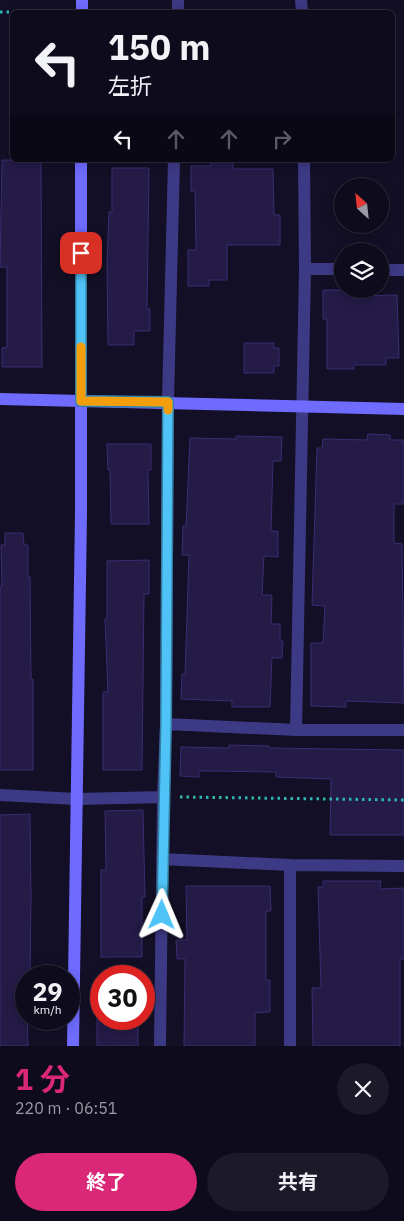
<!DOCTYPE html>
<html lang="ja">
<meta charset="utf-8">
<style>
:root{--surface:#0e0b1c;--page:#1c1929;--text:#f1f3f6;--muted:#9b9ba3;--line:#2e2b3b;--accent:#db2777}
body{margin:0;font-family:"IBM Plex Sans","Noto Sans JP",sans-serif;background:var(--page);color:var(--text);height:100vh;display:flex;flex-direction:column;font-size:19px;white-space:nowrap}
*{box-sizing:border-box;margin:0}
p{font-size:16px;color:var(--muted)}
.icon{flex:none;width:28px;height:28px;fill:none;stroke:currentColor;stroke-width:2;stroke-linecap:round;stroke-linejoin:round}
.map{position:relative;height:1046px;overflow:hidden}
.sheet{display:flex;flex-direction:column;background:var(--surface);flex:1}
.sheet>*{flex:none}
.hud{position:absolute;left:10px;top:10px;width:385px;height:152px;border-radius:8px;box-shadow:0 2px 12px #0003,0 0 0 1px var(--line);background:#0e0b1c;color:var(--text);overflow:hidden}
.needle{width:32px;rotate:333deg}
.tools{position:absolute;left:334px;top:178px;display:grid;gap:10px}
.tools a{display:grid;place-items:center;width:55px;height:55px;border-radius:50%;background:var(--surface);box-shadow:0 2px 12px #0003,0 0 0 1px var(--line);font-size:25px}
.speed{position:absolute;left:15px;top:965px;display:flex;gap:10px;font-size:25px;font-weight:700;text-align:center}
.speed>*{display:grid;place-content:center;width:65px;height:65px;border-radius:50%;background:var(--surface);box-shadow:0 2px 12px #0003,0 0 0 1px var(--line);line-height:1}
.speed small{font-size:12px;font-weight:400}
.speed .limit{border:8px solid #d22;background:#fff;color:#111}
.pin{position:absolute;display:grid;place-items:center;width:42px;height:42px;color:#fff;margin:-21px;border-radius:10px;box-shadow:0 2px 8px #0006}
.me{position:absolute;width:55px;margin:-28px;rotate:1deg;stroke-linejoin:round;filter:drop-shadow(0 0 4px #0008)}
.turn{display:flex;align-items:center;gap:18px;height:105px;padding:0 15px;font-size:22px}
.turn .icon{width:65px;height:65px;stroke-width:2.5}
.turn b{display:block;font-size:35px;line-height:42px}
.lanes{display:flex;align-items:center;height:48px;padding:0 15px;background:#0003;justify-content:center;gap:25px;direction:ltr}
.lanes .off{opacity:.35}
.round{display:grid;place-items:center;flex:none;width:52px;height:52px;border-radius:26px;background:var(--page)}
.headline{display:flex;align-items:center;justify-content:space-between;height:85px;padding:0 15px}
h1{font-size:30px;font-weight:700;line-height:38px;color:var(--accent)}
.action{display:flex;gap:10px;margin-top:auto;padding:10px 15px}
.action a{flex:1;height:58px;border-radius:30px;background:var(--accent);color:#fff;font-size:20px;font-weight:700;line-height:58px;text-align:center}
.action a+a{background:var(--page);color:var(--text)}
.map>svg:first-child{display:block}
.building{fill:#241b47;stroke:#3b2d73}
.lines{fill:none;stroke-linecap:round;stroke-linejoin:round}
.path{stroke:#2fb8b0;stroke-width:3;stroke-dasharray:2.5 4;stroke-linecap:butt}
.street{stroke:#3d3a85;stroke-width:12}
.secondary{stroke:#6f6bff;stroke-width:12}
.route-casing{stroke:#337fa1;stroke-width:12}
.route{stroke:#4fc3f7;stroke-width:9}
.slow{stroke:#f59e0b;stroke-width:9}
</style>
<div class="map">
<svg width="404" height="1046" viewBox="0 0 404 1046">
<rect width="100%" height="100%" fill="#130f26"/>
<path class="building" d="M 2,160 L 41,160 L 42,367 L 2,367 L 2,348 L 7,347 L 7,267 L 0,267 Z
M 211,160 L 233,160 L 233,169 L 273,169 L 274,215 L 280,215 L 280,245 L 227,245 L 227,280 L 209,280 L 209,286 L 188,286 L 188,250 L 196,250 L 195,191 L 191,191 L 191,166 L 211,166 Z
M 112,168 L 149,168 L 147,309 L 150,309 L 150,331 L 134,331 L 134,345 L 108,345 L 107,261 L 109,212 L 112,212 Z
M 323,290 L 352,290 L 352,296 L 397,295 L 399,358 L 386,358 L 386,365 L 354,365 L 354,369 L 327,369 L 327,319 L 323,319 Z
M 244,343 L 274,343 L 274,348 L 279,348 L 279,366 L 274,366 L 274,373 L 244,373 Z
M 368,434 L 390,435 L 390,440 L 404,440 L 404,504 L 394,504 L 394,543 L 402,544 L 404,703 L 346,701 L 346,707 L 311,706 L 311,643 L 323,643 L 325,606 L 312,605 L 317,448 L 322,448 L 323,439 L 367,440 Z
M 236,436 L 282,437 L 281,461 L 273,461 L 271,531 L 278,531 L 278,557 L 264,556 L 262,595 L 272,595 L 271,624 L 280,624 L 280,641 L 283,641 L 282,658 L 272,658 L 270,707 L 232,707 L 232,701 L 181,699 L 182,674 L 185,674 L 189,555 L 182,555 L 183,526 L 186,526 L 190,438 L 236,439 Z
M 107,444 L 151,444 L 151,470 L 148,470 L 149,524 L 111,524 L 110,470 L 108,470 Z
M 5,533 L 23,533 L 24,545 L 28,545 L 28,577 L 30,577 L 31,679 L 33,679 L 33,770 L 0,770 L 0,586 L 2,586 L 1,545 L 5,545 Z
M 149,560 L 149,594 L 144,594 L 142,770 L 103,770 L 103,692 L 108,692 L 105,619 L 107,619 L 107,561 Z
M 229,745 L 269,746 L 269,748 L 404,750 L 404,835 L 330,835 L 331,779 L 276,777 L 276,772 L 211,771 L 199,771 L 199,777 L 180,776 L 181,747 L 229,748 Z
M 143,810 L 145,897 L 142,897 L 142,957 L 101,957 L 101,870 L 106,870 L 105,811 Z
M 30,814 L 31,897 L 30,976 L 26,976 L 28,1046 L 0,1046 L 0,815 Z
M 323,881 L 381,881 L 380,889 L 404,888 L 404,959 L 400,959 L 400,1046 L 313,1046 L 312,988 L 321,988 L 318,887 L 323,887 Z
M 186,886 L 270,886 L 271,911 L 266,911 L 266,980 L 270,980 L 270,1012 L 255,1013 L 255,1046 L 184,1046 L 185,959 L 177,959 L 176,940 L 187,940 Z
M 97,1019 L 138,1019 L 138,1046 L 97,1046 Z"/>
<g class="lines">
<path class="path" d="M 0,12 L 64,12
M 180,797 L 404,800"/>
<path class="street" d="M 301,0 L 302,12
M 178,12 L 178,0
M 305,269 L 342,269
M 380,270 L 404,270
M 166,724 L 296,730 L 404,730
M 296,730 L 305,269 L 304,160
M 0,795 L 77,799 L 163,797
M 162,859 L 290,865 L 404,866
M 160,1046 L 163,797 L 166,724 L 168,401 L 174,160
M 290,1046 L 290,865"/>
<path class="secondary" d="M 82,0 L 82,12
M 0,399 L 404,409
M 73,1046 L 81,514 L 81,160"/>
</g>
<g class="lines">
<defs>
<path id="route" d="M 81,253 L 81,401 L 168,402 L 166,724 L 162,915"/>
</defs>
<use href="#route" class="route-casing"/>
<use href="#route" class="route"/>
<path class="slow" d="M 81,347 L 81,401 L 168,402 L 168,410"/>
</g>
</svg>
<div class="tools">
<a><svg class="needle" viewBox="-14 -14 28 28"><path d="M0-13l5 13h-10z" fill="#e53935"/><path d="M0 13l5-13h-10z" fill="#9b9ba3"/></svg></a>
<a><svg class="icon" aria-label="layers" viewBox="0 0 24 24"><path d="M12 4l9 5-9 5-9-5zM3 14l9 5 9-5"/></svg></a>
</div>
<div class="speed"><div>29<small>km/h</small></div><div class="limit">30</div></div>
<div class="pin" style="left:81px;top:253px;background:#d93025"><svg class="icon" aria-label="arrive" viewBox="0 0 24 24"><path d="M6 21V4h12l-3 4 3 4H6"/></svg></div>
<svg class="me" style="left:162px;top:915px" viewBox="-20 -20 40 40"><path d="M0-17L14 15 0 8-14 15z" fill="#4fc3f7" stroke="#fff" stroke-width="4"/></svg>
<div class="hud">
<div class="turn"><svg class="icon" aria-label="left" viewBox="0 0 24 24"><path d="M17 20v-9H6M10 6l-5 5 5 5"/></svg><div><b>150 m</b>左折</div></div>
<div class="lanes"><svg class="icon" aria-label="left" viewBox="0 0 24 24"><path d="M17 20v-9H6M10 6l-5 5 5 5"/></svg><svg class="icon off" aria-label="ahead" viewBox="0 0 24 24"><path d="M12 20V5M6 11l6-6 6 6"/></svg><svg class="icon off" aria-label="ahead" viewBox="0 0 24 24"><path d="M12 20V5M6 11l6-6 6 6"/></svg><svg class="icon off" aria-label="right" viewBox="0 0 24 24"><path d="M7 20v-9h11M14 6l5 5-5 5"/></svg></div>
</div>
</div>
<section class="sheet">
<div class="headline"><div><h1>1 分</h1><p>220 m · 06:51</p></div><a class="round"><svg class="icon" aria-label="close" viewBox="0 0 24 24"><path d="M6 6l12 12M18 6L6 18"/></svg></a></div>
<div class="action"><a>終了</a><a>共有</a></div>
</section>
